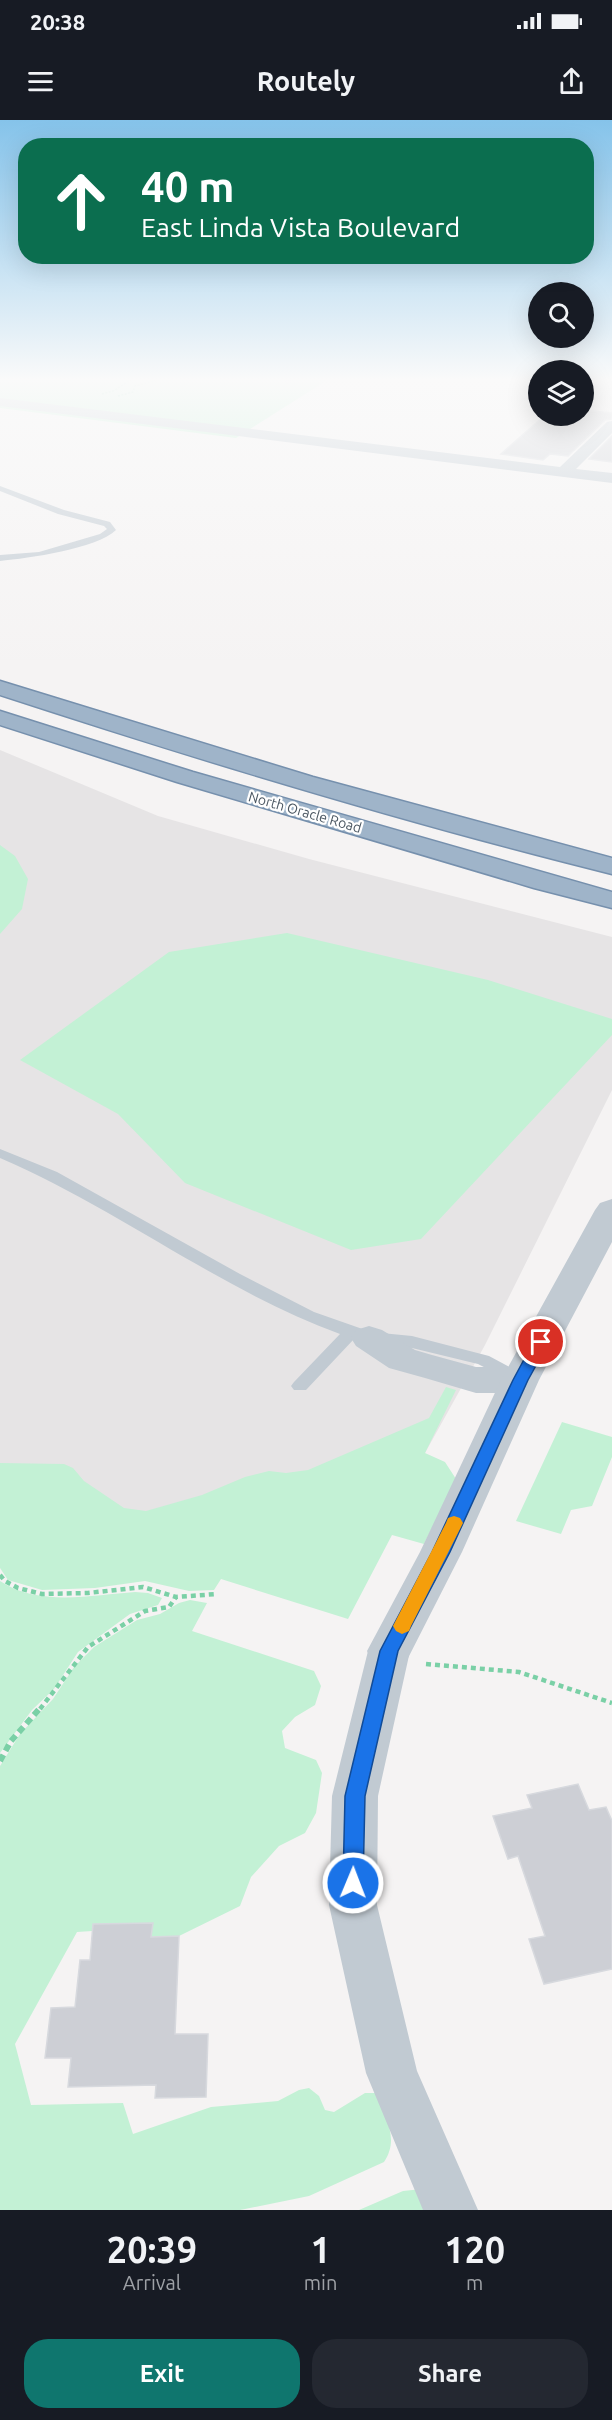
<!DOCTYPE html>
<style>
:root{--surface:#171b24;--page:#242831;--text:#f1f3f6;--muted:#9ea1a6;--accent:#0f766e}
body{margin:0;font-family:Ubuntu,sans-serif;background:var(--page);color:var(--text);height:100vh;display:flex;flex-direction:column;font-size:22px;white-space:nowrap}
*{box-sizing:border-box;margin:0}
p{font-size:20px;color:var(--muted)}
.icon{flex:none;width:33px;height:33px;fill:none;stroke:currentColor;stroke-width:2;stroke-linecap:round;stroke-linejoin:round}
.map{position:relative;height:2090px;overflow:hidden}
.drawer{display:flex;flex-direction:column;background:var(--surface);flex:1}
.drawer>*{flex:none}
.banner{position:absolute;left:18px;top:18px;width:576px;height:126px;border-radius:24px;box-shadow:0 6px 24px #0002;background:#0b6e4f;color:#fff;overflow:hidden}
.buttons{position:absolute;left:528px;top:162px;display:grid;gap:12px}
.buttons a{display:grid;place-items:center;width:66px;height:66px;border-radius:50%;background:var(--surface);box-shadow:0 6px 24px #0002;font-size:30px}
.pin{position:absolute;display:grid;place-items:center;width:51px;height:51px;color:#fff;margin:-26px;border:3px solid #fff;border-radius:50%;box-shadow:0 2px 6px #0007}
.me{position:absolute;width:66px;margin:-33px;rotate:1deg;stroke-linejoin:round;filter:drop-shadow(0 0 4px #0008)}
.turn{display:flex;align-items:center;gap:21px;height:126px;padding:0 24px;font-size:27px}
.turn .icon{width:78px;height:78px;stroke-width:2.5}
.turn b{display:block;font-size:42px;line-height:51px}
.eta{display:flex;justify-content:space-evenly;align-items:center;height:102px;text-align:center}
.eta b{font-size:36px;font-weight:600;line-height:42px}
.action{display:flex;gap:12px;margin-top:auto;padding:12px 24px}
.action a{flex:1;height:69px;border-radius:24px;background:var(--accent);color:#fff;font-size:24px;font-weight:600;line-height:69px;text-align:center}
.action a+a{background:var(--page);color:var(--text)}
.status{display:flex;justify-content:space-between;align-items:center;height:42px;padding:0 30px;background:var(--surface);direction:ltr}
.status svg{height:16px;fill:currentColor}
header{display:flex;justify-content:space-between;align-items:center;height:78px;padding:0 24px;background:var(--surface);font-size:27px;font-weight:600}
.map>svg:first-child{display:block}
.education{fill:#e6e4e5}
.green{fill:#c3f1d5}
.building{fill:#cdcfd5;stroke:#d7d9de;stroke-width:1.5}
.lines{fill:none;stroke-linecap:round;stroke-linejoin:round}
.trunk-casing{stroke:#7690ad;stroke-width:3}
.path-far2{stroke:#7ad0a6;stroke-width:1.5;stroke-dasharray:2 1.5;stroke-linecap:butt}
.path-far1{stroke:#7ad0a6;stroke-width:4.5;stroke-dasharray:5 4;stroke-linecap:butt}
.path{stroke:#7ad0a6;stroke-width:6;stroke-dasharray:7 4.5;stroke-linecap:butt}
.service{fill:#c1cad2;fill-rule:evenodd}
.minor{fill:#c1cad2;fill-rule:evenodd}
.tertiary{fill:#c1cad2;fill-rule:evenodd}
.trunk{fill:#9fb4c9;fill-rule:evenodd}
.route{fill:#1a73e8;stroke:#114b97;stroke-width:1.5}
.slow{fill:#f59e0b}
.labels{text-anchor:middle;stroke-width:4.5;stroke-linejoin:round;paint-order:stroke}
.far-street-label{font-size:14px;fill:#4a5661;stroke:#fff}
</style>
<div class="status"><b>20:38</b><svg viewBox="0 0 49 12"><path d="M0 12V9h3v3zM5 12V6h3v6zM10 12V3h3v9zM15 12V0h3v12zM26 1h20v11H26zM47 4h2v5h-2z"/></svg></div>
<header><svg class="icon" aria-label="menu" viewBox="0 0 24 24"><path d="M4 6h16M4 12h16M4 18h16"/></svg>Routely<svg class="icon" aria-label="share" viewBox="0 0 24 24"><path d="M12 15V3M7 8l5-5 5 5M5 13v7h14v-7"/></svg></header>
<div class="map">
<svg width="612" height="2090" viewBox="0 0 612 2090">
<rect width="100%" height="100%" fill="#f5f3f3"/>
<path class="education" d="M 0,630 L 158,696 L 309,739 L 612,817 L 612,970 L 485,1225 L 425,1333 L 193,1448 L 0,1383 Z"/>
<path class="green" d="M 0,259 L 329,259 L 236,318 L 0,288 Z
M 0,725 L 15,736 L 28,759 L 22,789 L 0,814 Z
M 287,813 L 488,860 L 612,899 L 612,915 L 421,1119 L 351,1130 L 185,1063 L 118,994 L 20,940 L 169,832 Z
M 446,1267 L 456,1270 L 425,1333 L 445,1342 L 456,1359 L 424,1424 L 392,1415 L 348,1499 L 221,1459 L 214,1470 L 189,1471 L 145,1461 L 95,1468 L 42,1470 L 8,1460 L 0,1448 L 0,1343 L 64,1344 L 73,1348 L 84,1361 L 124,1388 L 146,1391 L 202,1375 L 245,1357 L 269,1351 L 286,1353 L 308,1350 L 429,1298 Z
M 562,1302 L 612,1317 L 612,1337 L 592,1386 L 571,1390 L 561,1414 L 516,1401 Z
M 0,1461 C 38,1487 93,1475 135,1472 L 148,1473 L 162,1478 L 158,1485 L 130,1494 L 78,1532 L 54,1569 L 32,1590 L 0,1633 Z
M 190,1480 L 207,1483 L 192,1511 L 314,1551 L 321,1566 L 315,1585 L 295,1597 L 282,1611 L 285,1628 L 316,1640 L 322,1653 L 316,1693 L 305,1713 L 279,1726 L 251,1757 L 240,1786 L 179,1816 L 151,1817 L 152,1803 L 93,1804 L 92,1811 L 77,1812 L 15,1924 L 31,1985 L 123,1983 L 133,2014 L 211,1987 L 278,1981 L 299,1970 L 309,1968 L 319,1976 L 325,1990 L 334,1992 L 365,1973 L 375,1973 C 385,1997 400,2018 384,2042 L 309,2076 L 240,2090 L 0,2090 L 0,1646 L 20,1614 L 53,1579 L 74,1547 L 94,1527 L 137,1500 L 160,1494 L 179,1483 Z
M 422,2069 L 434,2090 L 359,2090 L 403,2071 Z"/>
<path class="building" d="M 584,290 L 612,293 L 612,299 L 605,300 L 568,336 L 550,334 L 543,340 L 501,334 L 544,296 L 584,296 Z
M 612,316 L 612,342 L 589,339 Z
M 578,1664 L 589,1690 L 606,1687 L 612,1701 L 612,1849 L 544,1864 L 529,1819 L 545,1816 L 518,1736 L 508,1739 L 493,1696 L 532,1688 L 527,1675 Z
M 153,1803 L 151,1817 L 179,1816 L 175,1914 L 208,1914 L 206,1977 L 155,1978 L 156,1965 L 68,1967 L 71,1938 L 45,1938 L 51,1888 L 75,1887 L 80,1840 L 90,1840 L 93,1804 Z"/>
<g class="lines">
<defs>
<path id="trunk" d="M 0,561 L 313,657 L 612,738 L 612,754 C 406,703 202,641 0,575 Z
M 0,591 L 193,652 L 612,772 L 612,788 L 534,768 L 177,662 L 0,605 Z"/>
</defs>
<use href="#trunk" class="trunk-casing"/>
<path class="path-far2" d="M 102,274 L 113,271 L 132,259
M 118,276 L 133,272 L 135,266 L 157,260"/>
<path class="path-far1" d="M 0,1455 L 5,1461 L 18,1468 L 42,1474 L 88,1473 L 143,1467 L 176,1477 L 217,1474
M 426,1544 L 519,1552 L 612,1583
M 40,1589 L 88,1527 L 145,1491 L 169,1487 L 176,1477"/>
<path class="path" d="M 0,1641 L 11,1621 L 41,1587"/>
<path class="service" d="M 287,259 L 294,259 L 287,264 L 284,262 Z
M 0,366 L 64,390 L 110,402 L 116,410 C 96,429 29,438 0,441 L 0,435 L 39,432 L 100,414 L 107,409 L 104,406 L 58,394 L 0,371 Z
M 0,1029 L 57,1052 L 240,1154 L 314,1192 L 371,1212 L 412,1216 L 489,1236 L 519,1252 L 522,1256 L 519,1260 L 513,1262 L 478,1244 L 412,1228 L 369,1224 L 354,1219 L 306,1270 L 294,1270 L 291,1266 L 294,1262 L 340,1214 C 220,1170 117,1088 0,1038 Z"/>
<path class="minor" d="M 0,278 L 560,347 L 607,302 L 612,301 L 612,313 L 576,349 L 612,353 L 612,363 L 0,286 Z
M 369,1206 L 382,1210 L 415,1230 L 432,1235 L 476,1247 L 520,1247 L 533,1251 L 538,1260 L 533,1269 L 520,1273 L 476,1273 L 425,1258 L 389,1248 L 356,1226 L 351,1218 L 356,1210 Z
M 389,1514 L 404,1519 L 410,1531 L 378,1676 L 377,1785 L 417,1951 L 478,2090 L 423,2090 L 366,1953 L 329,1785 L 332,1676 L 368,1531 L 374,1519 Z"/>
<path class="tertiary" d="M 612,1079 L 612,1122 L 539,1260 L 462,1432 L 405,1544 L 389,1549 L 373,1544 L 367,1531 L 420,1432 L 501,1260 L 595,1090 L 600,1083 Z"/>
<use href="#trunk" class="trunk"/>
</g>
<linearGradient id="sky" x2="0" y2="1"><stop stop-color="#85c3ea"/><stop offset="0.47" stop-color="#fafafa"/><stop offset="1" stop-color="#fafafa" stop-opacity="0"/></linearGradient>
<rect width="612" height="552" fill="url(#sky)"/>
<path class="route" d="M 541,1217 L 549,1222 L 528,1260 L 450,1432 L 398,1531 L 365,1676 L 363,1763 L 360,1770 L 353,1773 L 346,1770 L 343,1763 L 345,1676 L 380,1531 L 432,1432 L 513,1260 L 535,1219 Z"/>
<path class="slow" d="M 454,1396 L 460,1398 L 463,1403 L 411,1506 L 409,1511 L 402,1514 L 396,1511 L 393,1506 L 446,1403 L 448,1398 Z"/>
<g class="labels">
<g class="far-street-label">
<text transform="translate(305 692) rotate(16)" y="5">North Oracle Road</text>
</g>
</g>
</svg>
<div class="buttons">
<a><svg class="icon" aria-label="search" viewBox="0 0 24 24"><circle cx="10" cy="10" r="6"/><path d="M15 15l6 6"/></svg></a>
<a><svg class="icon" aria-label="layers" viewBox="0 0 24 24"><path d="M12 4l9 5-9 5-9-5zM3 14l9 5 9-5"/></svg></a>
</div>
<div class="pin" style="left:541px;top:1222px;background:#d93025"><svg class="icon" aria-label="arrive" viewBox="0 0 24 24"><path d="M6 21V4h12l-3 4 3 4H6"/></svg></div>
<svg class="me" style="left:353px;top:1763px" viewBox="-20 -20 40 40"><circle r="17" fill="#1a73e8" stroke="#fff" stroke-width="3"/><path d="M0-11L8 9 0 5-8 9z" fill="#fff"/></svg>
<div class="banner">
<div class="turn"><svg class="icon" aria-label="ahead" viewBox="0 0 24 24"><path d="M12 20V5M6 11l6-6 6 6"/></svg><div><b>40 m</b>East Linda Vista Boulevard</div></div>
</div>
</div>
<section class="drawer">
<div class="eta">
<div><b>20:39</b><p>Arrival</p></div>
<div><b>1</b><p>min</p></div>
<div><b>120</b><p>m</p></div>
</div>
<div class="action"><a>Exit</a><a>Share</a></div>
</section>
